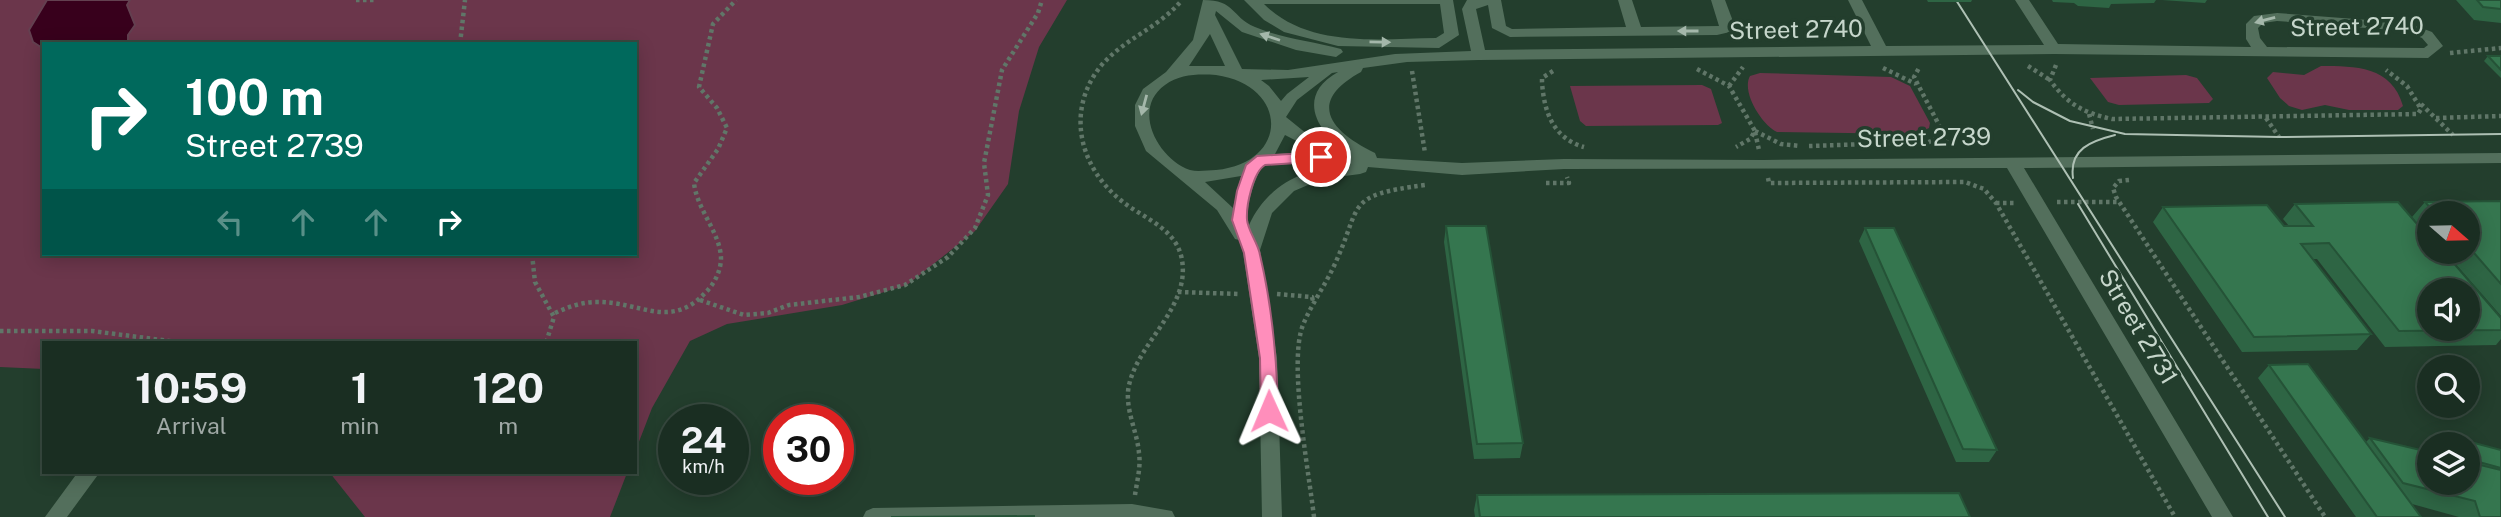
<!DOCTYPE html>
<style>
:root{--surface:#1a2e22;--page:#273a2f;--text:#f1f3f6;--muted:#9fa8a5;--line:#384a40}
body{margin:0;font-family:"Public Sans",sans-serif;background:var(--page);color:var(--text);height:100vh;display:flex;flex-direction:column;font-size:26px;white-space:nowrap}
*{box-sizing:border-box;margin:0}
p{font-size:23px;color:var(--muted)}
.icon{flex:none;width:38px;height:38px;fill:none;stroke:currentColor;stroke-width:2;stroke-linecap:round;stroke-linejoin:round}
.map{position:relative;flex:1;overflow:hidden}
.details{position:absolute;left:42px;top:341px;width:595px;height:133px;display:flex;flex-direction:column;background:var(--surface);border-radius:0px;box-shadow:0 4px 18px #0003,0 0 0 2px var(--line)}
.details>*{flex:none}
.hud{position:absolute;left:42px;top:42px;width:595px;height:214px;border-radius:0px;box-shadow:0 4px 18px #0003,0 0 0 2px var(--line);background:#00695c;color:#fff;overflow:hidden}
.needle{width:46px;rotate:110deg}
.fabs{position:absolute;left:2417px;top:201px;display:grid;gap:14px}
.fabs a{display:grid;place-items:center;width:63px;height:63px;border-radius:50%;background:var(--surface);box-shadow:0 4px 18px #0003,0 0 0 2px var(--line);font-size:35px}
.speed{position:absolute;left:658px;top:404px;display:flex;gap:14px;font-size:35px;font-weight:700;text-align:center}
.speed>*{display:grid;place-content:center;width:91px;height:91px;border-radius:50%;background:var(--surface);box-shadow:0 4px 18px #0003,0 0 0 2px var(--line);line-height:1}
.speed small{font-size:18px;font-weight:400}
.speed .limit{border:10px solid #d22;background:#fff;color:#111}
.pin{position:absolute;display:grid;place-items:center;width:60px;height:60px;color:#fff;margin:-30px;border:4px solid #fff;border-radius:50%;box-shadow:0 2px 7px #0007}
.me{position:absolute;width:77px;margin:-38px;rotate:359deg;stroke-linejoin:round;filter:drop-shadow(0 0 5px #0008)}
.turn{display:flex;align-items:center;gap:24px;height:147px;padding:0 28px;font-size:32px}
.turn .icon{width:91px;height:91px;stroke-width:2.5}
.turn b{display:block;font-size:49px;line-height:60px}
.lanes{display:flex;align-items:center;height:66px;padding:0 28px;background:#0003;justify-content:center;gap:35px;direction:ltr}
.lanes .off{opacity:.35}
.eta{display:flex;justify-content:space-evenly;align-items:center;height:119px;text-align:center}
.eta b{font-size:42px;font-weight:700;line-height:49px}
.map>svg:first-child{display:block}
.green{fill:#6b364b;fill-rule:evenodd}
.water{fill:#38001c;stroke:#634050;stroke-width:2}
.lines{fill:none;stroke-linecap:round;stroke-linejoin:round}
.path{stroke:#607668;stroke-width:4.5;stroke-dasharray:3.5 3.5;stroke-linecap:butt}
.minor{fill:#536f5c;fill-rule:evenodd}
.tram{stroke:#aec0b4;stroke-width:2}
.wall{fill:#2e6544;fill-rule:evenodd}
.building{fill:#35764f;stroke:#255337;stroke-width:2;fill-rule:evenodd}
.oneway{fill:#a4b7aa}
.route{fill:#ff8ebb;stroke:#a65c7a;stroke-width:2}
.labels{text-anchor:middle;stroke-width:7;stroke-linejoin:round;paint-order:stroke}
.street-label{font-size:24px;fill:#c6d6cb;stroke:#233e2d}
</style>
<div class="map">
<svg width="2501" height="517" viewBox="0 0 2501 517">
<rect width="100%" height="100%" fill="#233e2d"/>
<path class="green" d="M 0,0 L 1067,0 L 1039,47 L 1019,111 L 1008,184 L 975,231 L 907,285 L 842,305 L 727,324 L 690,341 L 652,408 L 635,452 L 635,343 L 44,343 L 44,369 L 0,367 ZM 44,44 L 635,44 L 635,254 L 44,254 Z
M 2321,66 C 2355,66 2392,66 2403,106 L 2398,110 L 2349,110 L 2325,105 L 2302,110 L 2289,106 L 2280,98 L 2267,78 L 2273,72 L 2304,75 Z
M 1760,73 L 1891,77 L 1910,86 L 1930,123 L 1929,128 L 1916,134 L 1777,132 C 1762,125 1741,92 1750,76 Z
M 2186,75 L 2197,78 L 2213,99 L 2209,103 L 2119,105 L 2108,102 L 2090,78 Z
M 1702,85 L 1711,89 L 1722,123 L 1718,125 L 1586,126 L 1580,121 L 1570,86 Z
M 330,473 L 627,473 L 610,517 L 365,517 Z"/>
<path class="water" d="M 47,0 L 130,0 L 127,5 L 135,25 L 128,35 L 128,44 L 44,44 L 44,49 L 33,42 L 29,30 Z"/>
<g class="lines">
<path class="path" d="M 356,0 L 377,0
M 460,44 L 465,0
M 2450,53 L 2501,48
M 2056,65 L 2050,80 C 2067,104 2084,113 2112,119 L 2418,114 L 2421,109 L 2407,86 L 2386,70
M 2028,66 L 2050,80
M 1883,68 L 1916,84
M 1697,69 L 1729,86 L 1755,131 L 1750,139 L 1736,147
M 1412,71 L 1425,153
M 1553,71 L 1542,78 L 1542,82 C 1544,112 1553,138 1584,147
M 1729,86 L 1743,67
M 2421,104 L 2453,135
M 2089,114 L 2093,129
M 2266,118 L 2279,137
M 2436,118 L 2501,116
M 1755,131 L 1781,144 L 1800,146
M 1755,132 L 1759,150
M 1939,138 L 1956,147
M 1809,146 L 1929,142 L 1939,137 L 1939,125 L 1914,77 L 1920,66
M 1768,178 L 1769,183 L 1965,182 L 1984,189 L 1996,203 L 2175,517
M 2129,180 L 2119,181 L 2113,188 L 2116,197 L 2325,517
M 1546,183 L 1569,183 L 1567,177
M 2057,202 L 2119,202
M 1996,203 L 2017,203
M 532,254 L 535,282 L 554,317 L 546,343
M 1178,292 L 1240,294
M 1277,294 L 1312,297 L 1313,301
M 700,300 L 744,315 L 768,313 L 789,305 L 859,297 L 905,285 L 948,257 L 975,228 L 988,195 L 984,163 L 1002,70 L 1038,13 L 1042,0
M 555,313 C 568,307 582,302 596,302 C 640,301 670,331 706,292 C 715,283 721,270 721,258 C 720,232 697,210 694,183 L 718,149 L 727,128 L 717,108 L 699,87 L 713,24 L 736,0
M 0,331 L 92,331 L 185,343
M 1135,495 C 1137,481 1141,467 1139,453 C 1137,430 1124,408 1129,385 C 1139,341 1190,308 1182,260 C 1177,229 1145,219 1123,202 C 1080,169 1065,112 1100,67 C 1123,39 1159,28 1182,0
M 1314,517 C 1309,473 1288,362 1303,325 C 1311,305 1324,287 1333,268 C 1364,203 1342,196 1425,185"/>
<path class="minor" d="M 1203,0 C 1236,0 1230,16 1255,27 C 1283,39 1312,41 1341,49 L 1343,52 L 1336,57 L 1296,50 L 1242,32 L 1216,11 L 1215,15 L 1242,69 L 1288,70 L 1395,54 L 1471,51 L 1462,9 L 1467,0 L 1501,0 L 1506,26 L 1512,29 L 1626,27 L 1618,0 L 1632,0 L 1641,27 L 1719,26 L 1711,0 L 1725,0 L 1734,24 L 1730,32 L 1717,35 L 1510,37 L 1492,28 L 1488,5 L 1476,9 L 1485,50 L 1871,46 L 1848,0 L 1862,0 L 1886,46 L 2044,45 L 2015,0 L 2029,0 L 2058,44 L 2251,47 L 2246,39 L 2246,24 L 2254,16 L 2277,13 L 2408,23 L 2432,32 L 2443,46 L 2428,58 L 2054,54 L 1479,60 L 1407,62 L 1363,68 L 1361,72 C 1306,102 1330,131 1375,153 L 1377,158 L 1462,163 L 1564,159 L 1763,160 L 2501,153 L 2501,163 L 2024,168 L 2233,517 L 2212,517 L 2007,168 L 1564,169 L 1462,175 L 1368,167 L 1366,172 L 1360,174 L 1322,179 L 1294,191 L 1272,213 L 1260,250 L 1277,358 L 1282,517 L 1262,517 L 1259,358 L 1243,252 L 1239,240 L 1235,239 L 1217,210 L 1146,151 L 1135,126 L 1135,105 L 1143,89 L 1166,72 L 1193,40 ZM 2277,21 L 2405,31 L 2422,38 L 2428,45 L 2424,48 L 2267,47 L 2260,38 L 2258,28 L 2263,23 ZM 1210,34 L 1225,66 L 1189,66 ZM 1338,72 C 1295,96 1317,133 1349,153 L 1307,134 L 1286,117 L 1297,100 L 1332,73 ZM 1216,75 C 1288,85 1291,162 1216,170 C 1208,170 1198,172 1190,170 C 1158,159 1131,109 1165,85 C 1180,74 1198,74 1216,75 ZM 1309,77 L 1287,94 L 1281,101 L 1269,86 L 1261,80 ZM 1285,135 L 1318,152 L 1275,154 ZM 1336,162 L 1347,164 C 1303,169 1268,184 1249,225 C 1244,208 1254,180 1263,165 ZM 1241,176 L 1233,208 L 1205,182 Z
M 1244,0 L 1453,0 L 1459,35 L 1439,48 L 1338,46 L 1284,32 L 1264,20 ZM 1264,4 L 1440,4 L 1444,33 L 1436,38 C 1378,39 1308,48 1264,4 Z
M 78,472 L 100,472 L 67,517 L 45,517 Z
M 1132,504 L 1172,511 L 1175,517 L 863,517 L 866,511 L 873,508 Z"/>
<path class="tram" d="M 1956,0 L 2285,517
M 2018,90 L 2033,102 L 2070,121 L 2125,134 L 2279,137 L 2501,134
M 2073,178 C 2069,149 2091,141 2115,135
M 2078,204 L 2268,517"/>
</g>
<path class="wall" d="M 1927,0 L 1972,0 L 1971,2 L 1928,2 Z
M 2052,0 L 2156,0 L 2154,3 L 2111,4 L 2109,8 L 2078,6 L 2074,3 L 2053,2 Z
M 2162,0 L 2207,0 L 2205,3 Z
M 2456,0 L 2501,0 L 2501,23 L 2474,20 Z
M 2488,56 L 2501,56 L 2501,78 L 2484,61 Z
M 2501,201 L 2501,316 L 2452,260 L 2451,260 L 2501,318 L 2501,339 L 2496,345 L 2385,347 L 2317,259 L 2312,259 L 2371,334 L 2357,350 L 2242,352 L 2153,222 L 2163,207 L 2289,226 L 2283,219 L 2295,204 L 2418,224 L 2412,217 L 2425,202 ZM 2429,214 L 2468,214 L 2468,252 L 2429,252 Z
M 1446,226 L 1523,443 L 1520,458 L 1474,459 L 1444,242 Z
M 1865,228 L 1997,450 L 1989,462 L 1956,462 L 1859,241 Z
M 2269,365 L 2366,442 L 2370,438 L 2468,483 L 2468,444 L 2434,444 L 2444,435 L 2501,450 L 2501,517 L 2459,517 L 2412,504 L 2421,517 L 2356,517 L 2258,378 Z
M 1477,495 L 1970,517 L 1475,517 L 1474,510 Z"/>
<path class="building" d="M 2477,0 L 2501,0 L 2501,9 L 2483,7 Z
M 2488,56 L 2501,56 L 2501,70 Z
M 2501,201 L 2501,284 L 2468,246 L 2468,214 L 2436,214 L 2425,202 Z
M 2398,202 L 2417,224 L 2429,224 L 2429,252 L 2444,252 L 2501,318 L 2501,330 L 2399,331 L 2329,243 L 2301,244 L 2371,334 L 2254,337 L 2163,207 L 2267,205 L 2284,226 L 2313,226 L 2295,204 ZM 2429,290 L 2468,290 L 2468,329 L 2429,329 Z
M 1446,226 L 1486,226 L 1523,443 L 1477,444 Z
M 1865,228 L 1894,228 L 1997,450 L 1963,449 Z
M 2308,364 L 2421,517 L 2377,517 L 2269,365 Z
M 2444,435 L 2501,450 L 2501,468 L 2468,459 L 2468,444 L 2446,444 Z
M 2370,438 L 2429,452 L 2429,483 L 2468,483 L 2468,462 L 2501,470 L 2501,517 L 2480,517 L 2475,501 L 2403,483 Z
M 1959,493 L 1970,517 L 1480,517 L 1477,495 Z
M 1034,516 L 1034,517 L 891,517 Z"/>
<defs><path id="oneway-solid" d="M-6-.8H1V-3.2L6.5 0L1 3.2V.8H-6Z" transform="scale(1.75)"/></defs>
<g class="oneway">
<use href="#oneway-solid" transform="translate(2265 20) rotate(165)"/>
<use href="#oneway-solid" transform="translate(1688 31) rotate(180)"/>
<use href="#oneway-solid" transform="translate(1270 37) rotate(-162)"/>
<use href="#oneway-solid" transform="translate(1380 42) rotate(1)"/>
<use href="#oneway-solid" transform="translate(1144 105) rotate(105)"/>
</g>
<path class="route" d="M 1321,152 L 1328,157 L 1326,161 L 1265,165 C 1253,172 1246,206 1247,220 C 1248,231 1258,243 1260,255 C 1272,306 1277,359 1278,411 L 1269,418 L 1261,411 L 1260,358 L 1244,253 L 1232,220 L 1237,191 L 1246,165 L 1257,156 Z"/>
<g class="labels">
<g class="street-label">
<text transform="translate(2357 27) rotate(-1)" y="8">Street 2740</text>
<text transform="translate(1796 30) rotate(-1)" y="8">Street 2740</text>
<text transform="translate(1924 138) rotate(-1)" y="8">Street 2739</text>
<text transform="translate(2138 327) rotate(59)" y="8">Street 2731</text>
</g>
</g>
</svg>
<div class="fabs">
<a><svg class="needle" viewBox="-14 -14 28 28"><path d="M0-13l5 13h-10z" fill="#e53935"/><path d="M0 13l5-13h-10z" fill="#9fa8a5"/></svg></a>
<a><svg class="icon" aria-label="sound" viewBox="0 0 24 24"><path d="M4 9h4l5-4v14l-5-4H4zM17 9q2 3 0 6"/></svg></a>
<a><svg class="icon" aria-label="search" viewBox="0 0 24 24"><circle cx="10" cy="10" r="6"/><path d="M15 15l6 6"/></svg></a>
<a><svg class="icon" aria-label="layers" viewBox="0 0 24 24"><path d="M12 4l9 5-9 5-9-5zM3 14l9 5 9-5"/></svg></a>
</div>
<div class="speed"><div>24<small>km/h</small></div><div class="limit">30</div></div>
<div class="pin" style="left:1321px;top:157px;background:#d93025"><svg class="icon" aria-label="arrive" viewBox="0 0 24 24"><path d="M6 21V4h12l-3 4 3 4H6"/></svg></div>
<svg class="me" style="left:1269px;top:411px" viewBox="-20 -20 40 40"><path d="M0-17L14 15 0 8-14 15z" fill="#ff8ebb" stroke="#fff" stroke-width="4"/></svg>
<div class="hud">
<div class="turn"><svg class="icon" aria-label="right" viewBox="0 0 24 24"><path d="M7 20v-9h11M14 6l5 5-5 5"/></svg><div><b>100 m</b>Street 2739</div></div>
<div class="lanes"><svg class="icon off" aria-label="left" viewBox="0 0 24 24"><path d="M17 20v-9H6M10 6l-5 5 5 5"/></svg><svg class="icon off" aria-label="ahead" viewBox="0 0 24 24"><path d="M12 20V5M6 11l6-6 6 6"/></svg><svg class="icon off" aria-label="ahead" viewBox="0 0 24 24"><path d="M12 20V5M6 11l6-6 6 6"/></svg><svg class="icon" aria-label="right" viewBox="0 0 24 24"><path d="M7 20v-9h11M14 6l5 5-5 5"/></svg></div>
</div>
<section class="details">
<div class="eta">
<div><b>10:59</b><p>Arrival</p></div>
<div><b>1</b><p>min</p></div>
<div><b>120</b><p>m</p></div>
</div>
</section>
</div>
